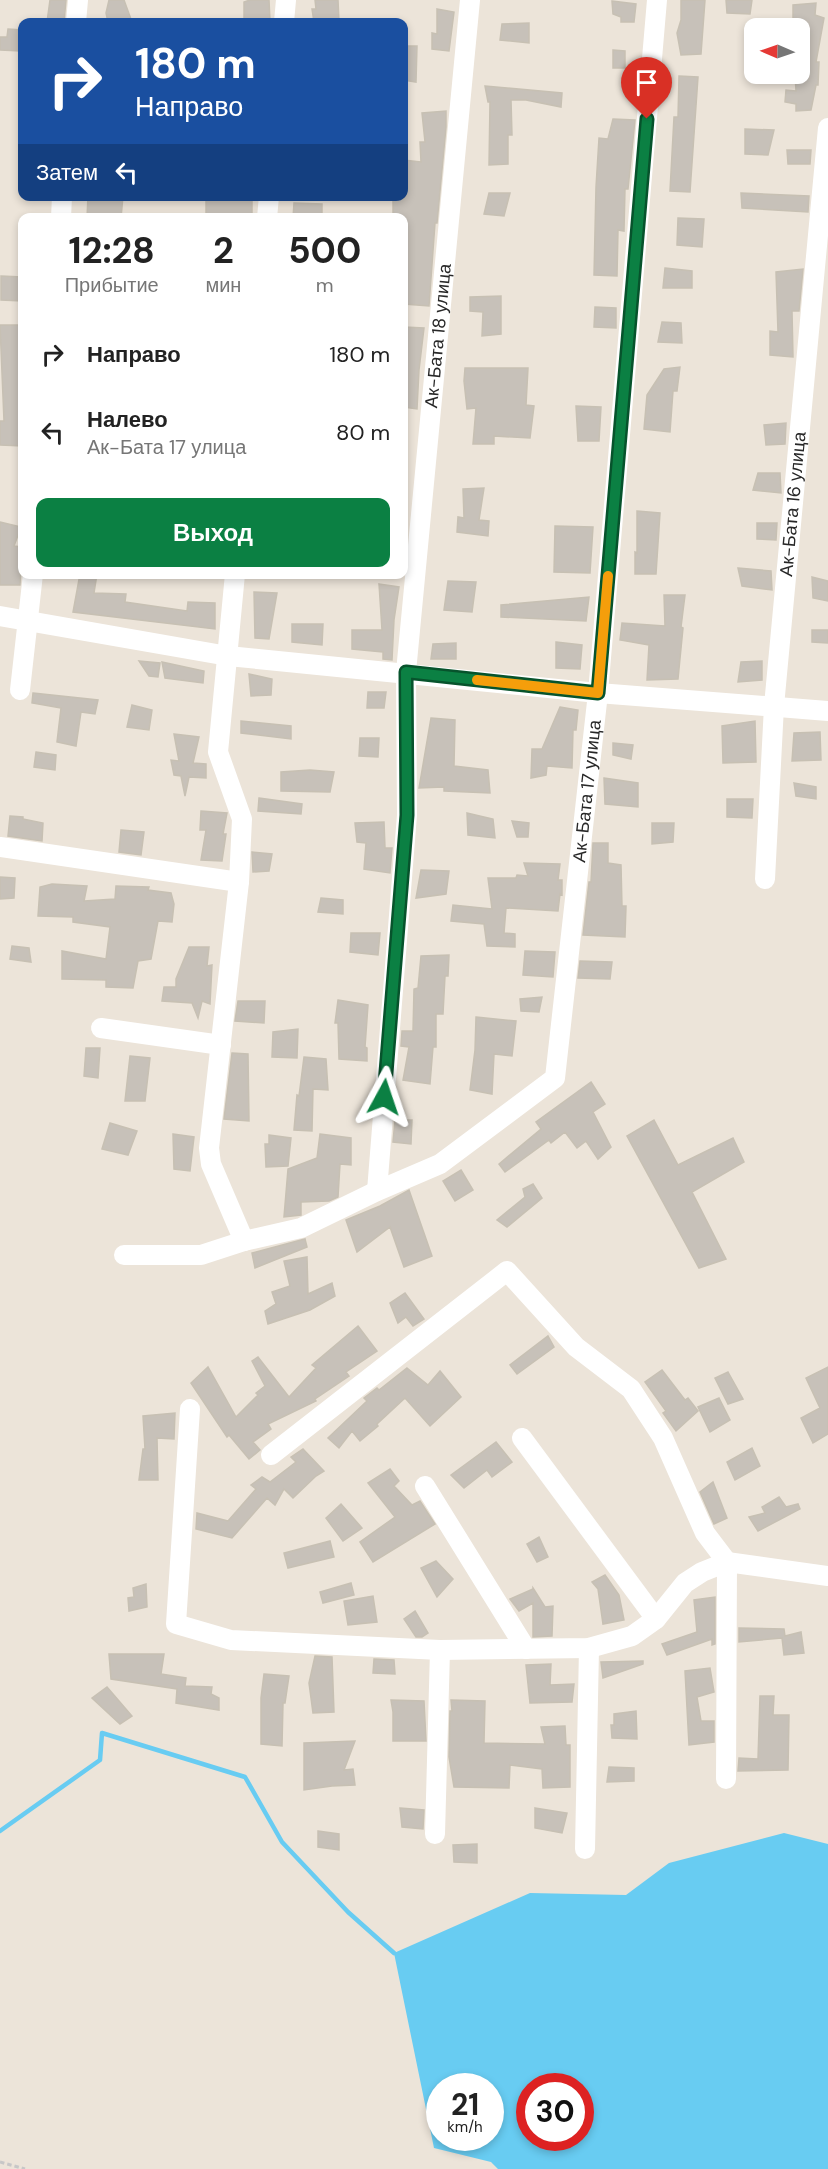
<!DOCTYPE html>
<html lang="ru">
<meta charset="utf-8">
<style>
:root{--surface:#fff;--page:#f2f2f2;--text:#222;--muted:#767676;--accent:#0b8043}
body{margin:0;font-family:"DM Sans",sans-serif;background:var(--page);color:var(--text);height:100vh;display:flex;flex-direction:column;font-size:22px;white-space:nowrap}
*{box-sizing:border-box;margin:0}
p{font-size:20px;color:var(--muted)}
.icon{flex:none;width:33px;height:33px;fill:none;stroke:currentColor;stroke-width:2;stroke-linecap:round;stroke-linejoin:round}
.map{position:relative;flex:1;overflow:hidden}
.sheet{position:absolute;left:18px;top:213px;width:390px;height:366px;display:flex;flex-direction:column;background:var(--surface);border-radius:12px;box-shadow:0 3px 9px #0003}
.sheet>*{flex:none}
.guide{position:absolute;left:18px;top:18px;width:390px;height:183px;border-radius:12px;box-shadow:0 3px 9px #0003;background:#1a4fa0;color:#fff;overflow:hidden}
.needle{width:39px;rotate:272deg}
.controls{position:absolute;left:744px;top:18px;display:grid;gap:12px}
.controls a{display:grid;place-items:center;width:66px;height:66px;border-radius:12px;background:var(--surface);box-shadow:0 3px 9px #0003;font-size:30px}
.speed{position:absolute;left:426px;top:2073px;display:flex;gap:12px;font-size:30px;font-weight:700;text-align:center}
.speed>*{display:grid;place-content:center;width:78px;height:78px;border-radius:50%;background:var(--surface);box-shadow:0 3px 9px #0003;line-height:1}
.speed small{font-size:15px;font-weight:400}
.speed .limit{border:9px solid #d22;background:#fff;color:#111}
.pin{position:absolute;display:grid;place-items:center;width:51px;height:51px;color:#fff;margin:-62px -26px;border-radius:50% 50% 50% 0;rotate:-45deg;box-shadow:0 0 6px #0007}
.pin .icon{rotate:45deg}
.me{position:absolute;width:66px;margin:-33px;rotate:5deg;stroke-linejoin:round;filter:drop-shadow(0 0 4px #0008)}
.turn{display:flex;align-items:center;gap:21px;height:126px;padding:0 18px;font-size:27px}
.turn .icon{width:78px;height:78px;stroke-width:2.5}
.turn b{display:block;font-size:42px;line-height:51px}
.then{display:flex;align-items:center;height:57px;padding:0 18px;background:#0003;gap:12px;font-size:22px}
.eta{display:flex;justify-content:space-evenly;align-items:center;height:102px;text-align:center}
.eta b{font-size:36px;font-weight:700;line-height:42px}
.primary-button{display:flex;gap:12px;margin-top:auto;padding:12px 18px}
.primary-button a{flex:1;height:69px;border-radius:12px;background:var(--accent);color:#fff;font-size:24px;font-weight:700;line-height:69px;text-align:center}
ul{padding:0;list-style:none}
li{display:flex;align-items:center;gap:18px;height:78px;padding:0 18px}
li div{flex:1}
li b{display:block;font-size:22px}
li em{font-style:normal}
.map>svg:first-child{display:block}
.water{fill:#68ccf2;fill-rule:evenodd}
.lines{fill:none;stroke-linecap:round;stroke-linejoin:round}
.stream{stroke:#68ccf2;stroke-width:4.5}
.building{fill:#c7c1b9;stroke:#c7c0b3;stroke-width:1.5}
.path{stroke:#c7c7c7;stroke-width:3;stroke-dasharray:4.5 3;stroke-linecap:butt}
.minor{stroke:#fff;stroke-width:20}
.route-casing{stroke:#07532c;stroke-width:15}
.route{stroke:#0b8043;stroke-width:10}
.slow{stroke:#f59e0b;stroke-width:10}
.labels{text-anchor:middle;stroke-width:4.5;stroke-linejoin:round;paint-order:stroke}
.street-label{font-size:18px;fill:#282828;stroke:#fff}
</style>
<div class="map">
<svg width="828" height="2169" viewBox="0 0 828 2169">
<rect width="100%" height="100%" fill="#ece4d9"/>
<path class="water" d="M 784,1833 L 828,1844 L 828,2169 L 498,2169 L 491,2162 L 434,2148 L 394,1953 L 530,1893 L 626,1895 L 669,1863 ZM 440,2086 L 490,2086 L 490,2138 L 440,2138 ZM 530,2086 L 580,2086 L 580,2138 L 530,2138 Z"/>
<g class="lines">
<path class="stream" d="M 0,1831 L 100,1760 L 102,1733 L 245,1777 L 282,1842 L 348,1912 L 394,1953"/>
</g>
<path class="building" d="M 50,0 L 66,0 L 64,22 L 47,22 Z
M 109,0 L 124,0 L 132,22 L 108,22 L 106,13 Z
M 250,0 L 269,0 L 270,22 L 244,22 L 244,2 Z
M 315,0 L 338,0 L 339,22 L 314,22 L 312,9 L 316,9 Z
M 681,0 L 705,0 L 701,54 L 681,55 L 677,33 L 681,20 Z
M 726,0 L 752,0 L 750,14 L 727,13 Z
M 612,1 L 636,4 L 634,22 L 621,22 L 621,17 L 613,14 Z
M 816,3 L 815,15 L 824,18 L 816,62 L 819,62 L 818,85 L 816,85 L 811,110 L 796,111 L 796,104 L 785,102 L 786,90 L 796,91 L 795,74 L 800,74 L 800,28 L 793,28 L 793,5 Z
M 437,9 L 454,12 L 449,51 L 432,49 L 432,33 L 437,34 Z
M 529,23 L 529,43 L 500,40 L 502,24 Z
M 8,29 L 22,30 L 20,51 L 0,50 L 0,37 L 7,37 Z
M 404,46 L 417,46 L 416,82 L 404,80 Z
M 613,50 L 625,51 L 625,68 L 613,68 Z
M 679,76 L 698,77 L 690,192 L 670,191 L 674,117 L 678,117 Z
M 485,86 L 562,93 L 561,107 L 526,100 L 511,100 L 512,135 L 508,135 L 508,164 L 489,165 L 490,102 L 488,102 Z
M 446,111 L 446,127 L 437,223 L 435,223 L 429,306 L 404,304 L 404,218 L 393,218 L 393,198 L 404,199 L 404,160 L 421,162 L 420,142 L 425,142 L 422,113 Z
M 613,119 L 635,120 L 628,189 L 625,189 L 624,231 L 618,230 L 617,276 L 594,275 L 596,187 L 599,138 L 608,139 Z
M 745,129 L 774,130 L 768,155 L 745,154 Z
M 787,150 L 811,150 L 810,164 L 788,164 Z
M 489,193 L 510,193 L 504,216 L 484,214 Z
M 741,193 L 809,196 L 808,212 L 742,208 Z
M 88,196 L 123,196 L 121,218 L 87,218 Z
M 206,196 L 252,196 L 252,218 L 206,218 Z
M 294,203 L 322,204 L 322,218 L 293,218 Z
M 678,218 L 704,219 L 702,247 L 677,245 Z
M 665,268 L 692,271 L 692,288 L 663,288 Z
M 803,269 L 799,311 L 792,311 L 793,357 L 770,355 L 770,331 L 778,332 L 776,272 Z
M 1,276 L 22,277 L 22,301 L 1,300 Z
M 501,296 L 501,334 L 482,336 L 483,312 L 470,311 L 470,297 Z
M 595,307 L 616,308 L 616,328 L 594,327 Z
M 662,322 L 681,323 L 682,343 L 658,342 Z
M 0,325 L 22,325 L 22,446 L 0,445 L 0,421 L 4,421 Z
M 404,327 L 424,328 L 419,370 L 417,409 L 404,407 Z
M 680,367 L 677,391 L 673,391 L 670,432 L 644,429 L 647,395 L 664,369 Z
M 465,368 L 528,368 L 526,405 L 534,406 L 530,438 L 494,436 L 494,444 L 473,444 L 476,408 L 467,409 L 464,381 Z
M 576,406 L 601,407 L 599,441 L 578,441 Z
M 786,423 L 785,444 L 766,445 L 764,425 Z
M 758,473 L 780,473 L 781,493 L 753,490 Z
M 484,488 L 479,520 L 489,521 L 488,536 L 457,532 L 458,517 L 464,518 L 463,489 Z
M 637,511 L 660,513 L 656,574 L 635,574 L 635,552 L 637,553 Z
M 0,522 L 21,527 L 14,546 L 22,547 L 20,585 L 0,585 Z
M 757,523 L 777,523 L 776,540 L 757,539 Z
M 555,526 L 593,527 L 590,573 L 554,572 Z
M 738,568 L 771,571 L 772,590 L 742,586 Z
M 80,574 L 97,574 L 94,593 L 126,594 L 125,602 L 187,611 L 188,602 L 215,603 L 215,629 L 73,612 Z
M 812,577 L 828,581 L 828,601 L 813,598 Z
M 448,581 L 476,582 L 472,612 L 444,610 Z
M 379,584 L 399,587 L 394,620 L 392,660 L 383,659 L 383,652 L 352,649 L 352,630 L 382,630 Z
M 254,592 L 277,593 L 269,639 L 255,638 Z
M 664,595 L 685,595 L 681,627 L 683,628 L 678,679 L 647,680 L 649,645 L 620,640 L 622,623 L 665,626 Z
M 589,597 L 586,621 L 501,617 L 501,605 Z
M 292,624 L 323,624 L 322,645 L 292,642 Z
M 812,630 L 828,630 L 828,643 L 812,642 Z
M 556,642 L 582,645 L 580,669 L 556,668 Z
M 456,643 L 456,659 L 431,659 L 433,644 Z
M 139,661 L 160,663 L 158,677 L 149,676 Z
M 762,661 L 762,680 L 738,682 L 741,662 Z
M 162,662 L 204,671 L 203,683 L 165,678 Z
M 249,674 L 272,679 L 271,695 L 251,696 Z
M 368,692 L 386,692 L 384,708 L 367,708 Z
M 33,693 L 98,700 L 95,714 L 81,712 L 76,746 L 57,742 L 61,708 L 32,703 Z
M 132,705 L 152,710 L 149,730 L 127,727 Z
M 560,707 L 578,710 L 576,730 L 573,730 L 572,768 L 547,766 L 546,775 L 531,778 L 532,749 L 542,749 Z
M 431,718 L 455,720 L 454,766 L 488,770 L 490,793 L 444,791 L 444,787 L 419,788 Z
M 241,721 L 291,726 L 291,739 L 241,733 Z
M 755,721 L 756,762 L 723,763 L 722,726 Z
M 820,732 L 821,760 L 792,761 L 794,733 Z
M 174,734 L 199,737 L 193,763 L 206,764 L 206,778 L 189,777 L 185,796 L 181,776 L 174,775 L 171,760 L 179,761 Z
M 360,738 L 379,738 L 378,757 L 359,756 Z
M 613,743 L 633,745 L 631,759 L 613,755 Z
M 36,752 L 56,755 L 55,770 L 34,767 Z
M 310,770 L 334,772 L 330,792 L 281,791 L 281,772 Z
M 604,778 L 638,783 L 638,807 L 605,804 Z
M 794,783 L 816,787 L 816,799 L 796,796 Z
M 259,798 L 302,804 L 301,814 L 258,811 Z
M 727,799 L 753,799 L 752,818 L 727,817 Z
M 201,811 L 227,813 L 223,834 L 226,834 L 222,861 L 201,860 L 206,830 L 200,830 Z
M 467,813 L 493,819 L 495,838 L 468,835 Z
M 10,816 L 23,817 L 23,819 L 43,823 L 42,841 L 8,836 Z
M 512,821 L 529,823 L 528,837 L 517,837 Z
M 384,822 L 385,848 L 392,848 L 390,873 L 364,869 L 366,843 L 357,842 L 355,823 Z
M 652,823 L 674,823 L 673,842 L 652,844 Z
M 121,830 L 144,832 L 141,855 L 119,852 Z
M 593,843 L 608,843 L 608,863 L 621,865 L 622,906 L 626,906 L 625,937 L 583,935 L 589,882 L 591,882 Z
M 252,852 L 272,854 L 269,871 L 253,872 Z
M 524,863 L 560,864 L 558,880 L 562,880 L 562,895 L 560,894 L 558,911 L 506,908 L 504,933 L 515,934 L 515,947 L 487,946 L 484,924 L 451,921 L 453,905 L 492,909 L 488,878 L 516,878 L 517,875 L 528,876 Z
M 421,870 L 449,871 L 446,894 L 416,898 Z
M 0,877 L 15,878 L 14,898 L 0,899 Z
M 52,884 L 87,886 L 84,901 L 115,899 L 116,886 L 149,887 L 148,890 L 171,893 L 174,904 L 172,922 L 158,921 L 151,959 L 138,961 L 133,988 L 106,987 L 106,980 L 62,979 L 62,951 L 106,959 L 110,927 L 73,922 L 73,917 L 38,916 L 40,887 Z
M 321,898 L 343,900 L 343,914 L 318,912 Z
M 351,933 L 380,933 L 378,955 L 350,952 Z
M 12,946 L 29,948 L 31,962 L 10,959 Z
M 189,947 L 209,947 L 207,966 L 212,965 L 210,1004 L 202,1001 L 198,1018 L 192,1003 L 162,1001 L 164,987 L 176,987 L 176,979 Z
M 525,951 L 555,952 L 553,977 L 523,975 Z
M 449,955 L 448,976 L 445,976 L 443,1014 L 436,1014 L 436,1047 L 433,1047 L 430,1084 L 403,1080 L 409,1047 L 401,1046 L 402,1031 L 413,1031 L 414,989 L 418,988 L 421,956 Z
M 580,961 L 612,962 L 610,979 L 578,978 Z
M 542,997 L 539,1012 L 521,1011 L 520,999 Z
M 338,1000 L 368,1005 L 365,1047 L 367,1048 L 367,1061 L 339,1059 L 338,1023 L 335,1023 Z
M 238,1001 L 265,1001 L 264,1023 L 235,1021 Z
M 476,1017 L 516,1021 L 512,1056 L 494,1054 L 492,1094 L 470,1090 L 475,1050 Z
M 298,1029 L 297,1058 L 272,1057 L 273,1032 Z
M 86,1048 L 100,1048 L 98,1078 L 84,1076 Z
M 232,1053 L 248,1054 L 249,1121 L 224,1119 Z
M 130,1056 L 150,1058 L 145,1101 L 125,1101 Z
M 304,1057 L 326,1059 L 328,1090 L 313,1089 L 312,1131 L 294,1130 L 297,1095 L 299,1096 Z
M 591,1082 L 605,1104 L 593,1112 L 611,1147 L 598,1159 L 586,1141 L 577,1148 L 565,1132 L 551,1143 L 549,1140 L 505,1172 L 499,1164 L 541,1129 L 536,1122 Z
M 395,1120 L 412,1120 L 411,1144 L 393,1142 Z
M 654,1120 L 678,1165 L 733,1138 L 744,1162 L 692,1192 L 726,1259 L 699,1268 L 627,1136 Z
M 110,1123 L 137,1131 L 128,1155 L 102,1149 Z
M 173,1134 L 194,1137 L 190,1171 L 174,1169 Z
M 320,1134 L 351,1138 L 351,1165 L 340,1164 L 338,1197 L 329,1201 L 301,1202 L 301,1215 L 284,1217 L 288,1169 L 317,1158 Z
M 269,1135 L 291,1138 L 288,1166 L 266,1167 L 265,1144 L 269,1144 Z
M 461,1170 L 473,1190 L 455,1201 L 443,1181 Z
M 533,1184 L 542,1198 L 507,1227 L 497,1220 L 525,1197 L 523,1189 Z
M 409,1190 L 432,1256 L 404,1267 L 390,1227 L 357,1252 L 346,1220 L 380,1206 Z
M 305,1239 L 307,1247 L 255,1268 L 252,1253 Z
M 307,1257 L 308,1294 L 332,1283 L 335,1296 L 310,1310 L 268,1324 L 265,1311 L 276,1304 L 272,1292 L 290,1286 L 284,1261 Z
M 405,1293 L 424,1319 L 413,1326 L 406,1317 L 398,1323 L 390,1303 Z
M 358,1326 L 377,1351 L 346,1372 L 349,1376 L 315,1399 L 316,1401 L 268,1424 L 271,1429 L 253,1442 L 260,1450 L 249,1459 L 229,1435 L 227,1437 L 191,1383 L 208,1367 L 236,1417 L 258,1395 L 256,1393 L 265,1386 L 252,1361 L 258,1357 L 289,1397 L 316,1368 L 312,1365 Z
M 548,1336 L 554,1347 L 517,1374 L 510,1365 Z
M 828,1367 L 828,1434 L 813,1443 L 801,1418 L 820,1408 L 806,1378 Z
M 407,1368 L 428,1385 L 440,1371 L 461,1397 L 430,1426 L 405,1398 L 377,1424 L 378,1426 L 360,1441 L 352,1431 L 339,1448 L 328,1438 L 367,1401 L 364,1398 L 377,1388 L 379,1390 Z
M 662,1370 L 685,1400 L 688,1398 L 698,1411 L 676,1431 L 663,1413 L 666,1411 L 645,1382 Z
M 728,1372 L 743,1399 L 728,1404 L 715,1378 Z
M 719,1398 L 730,1420 L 710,1432 L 698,1407 Z
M 175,1413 L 174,1439 L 157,1438 L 158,1480 L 139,1480 L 143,1449 L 145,1449 L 143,1416 Z
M 496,1442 L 512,1462 L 492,1477 L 487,1470 L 464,1488 L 451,1475 Z
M 752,1448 L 760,1466 L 735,1480 L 727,1462 Z
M 303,1449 L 324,1471 L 316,1476 L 293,1498 L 284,1489 L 275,1505 L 267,1498 L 232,1538 L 196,1529 L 197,1513 L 228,1521 L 256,1489 L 251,1485 L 262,1477 L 270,1482 L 296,1462 L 291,1457 Z
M 390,1469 L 399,1481 L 394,1486 L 412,1505 L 420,1501 L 435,1524 L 373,1562 L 360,1542 L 395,1517 L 368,1483 Z
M 713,1482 L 727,1518 L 714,1524 L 700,1492 Z
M 779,1497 L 786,1507 L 798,1504 L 800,1509 L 758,1531 L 749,1517 L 765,1513 L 762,1507 Z
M 341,1504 L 362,1528 L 343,1541 L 326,1518 Z
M 539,1537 L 548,1557 L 537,1562 L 527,1544 Z
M 330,1541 L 334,1557 L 288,1568 L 284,1553 Z
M 436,1561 L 453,1579 L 437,1597 L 421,1568 Z
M 605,1575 L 619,1595 L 624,1620 L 603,1624 L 598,1589 L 592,1582 Z
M 351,1583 L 354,1595 L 323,1603 L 320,1592 Z
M 146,1584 L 147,1607 L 129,1611 L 128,1598 L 134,1597 L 133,1588 Z
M 533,1588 L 545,1607 L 553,1606 L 552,1636 L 533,1637 L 533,1603 L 519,1611 L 510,1599 L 533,1589 Z
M 373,1596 L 377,1622 L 348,1625 L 344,1601 Z
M 715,1597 L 715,1644 L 712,1645 L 712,1639 L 667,1655 L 662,1644 L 697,1632 L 694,1600 Z
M 415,1611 L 428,1633 L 422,1637 L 416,1637 L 404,1619 Z
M 739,1628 L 784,1629 L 785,1636 L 801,1632 L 804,1653 L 784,1655 L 782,1638 L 739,1642 Z
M 109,1654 L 164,1654 L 161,1674 L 186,1678 L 185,1686 L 212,1687 L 211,1694 L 219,1698 L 219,1710 L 176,1703 L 177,1689 L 111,1679 Z
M 315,1656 L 332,1657 L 334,1712 L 313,1713 L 309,1683 Z
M 374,1659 L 394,1660 L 395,1674 L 373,1673 Z
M 643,1661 L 643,1664 L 603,1678 L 601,1662 Z
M 551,1664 L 550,1685 L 574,1684 L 572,1702 L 530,1703 L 526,1665 Z
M 710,1668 L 714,1692 L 697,1697 L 701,1721 L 714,1721 L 714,1742 L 689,1745 L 685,1671 Z
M 264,1674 L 289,1676 L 285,1703 L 283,1703 L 282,1746 L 261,1744 L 261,1698 Z
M 107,1687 L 132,1716 L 120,1724 L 92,1698 Z
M 760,1696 L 774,1696 L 773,1715 L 789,1715 L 788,1770 L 738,1771 L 739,1758 L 758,1759 Z
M 391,1700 L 424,1701 L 426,1741 L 393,1741 L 393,1712 Z
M 451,1700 L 485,1701 L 484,1743 L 545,1744 L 541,1727 L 565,1726 L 566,1745 L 570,1745 L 570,1787 L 543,1788 L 542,1769 L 510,1765 L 509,1788 L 454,1787 L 449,1757 L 450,1711 L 452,1711 Z
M 636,1711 L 637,1739 L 612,1738 L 611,1725 L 614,1725 L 614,1714 Z
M 355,1741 L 344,1770 L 353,1769 L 355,1785 L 332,1786 L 304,1790 L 304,1743 Z
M 609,1767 L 634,1768 L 634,1781 L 607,1782 Z
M 400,1808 L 424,1810 L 423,1829 L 402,1827 Z
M 535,1808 L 567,1813 L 562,1833 L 535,1828 Z
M 318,1831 L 339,1834 L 339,1850 L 318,1847 Z
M 477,1844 L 477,1863 L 454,1862 L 453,1845 Z"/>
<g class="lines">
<path class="path" d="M 0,2162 L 25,2169"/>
<g class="minor">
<path d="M 76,22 L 78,0"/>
<path d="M 284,22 L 286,0"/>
<path d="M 61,218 L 62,196"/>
<path d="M 267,218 L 269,196"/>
<path d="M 235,574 L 218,752 L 242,819 L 239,882 L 209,1148 L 211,1164 L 244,1241"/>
<path d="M 0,616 L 228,656 L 598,693 L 828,711"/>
<path d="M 20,690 L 33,574"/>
<path d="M 0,847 L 239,882"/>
<path id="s1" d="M 765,879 L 774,706 L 828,128"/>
<path d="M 101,1028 L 221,1045"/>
<path id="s2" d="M 377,1191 L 407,815 L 406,672 L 470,0"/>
<path id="s3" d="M 124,1255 L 201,1255 L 244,1241 L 301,1228 L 377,1191 L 440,1164 L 555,1078 L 598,693 L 657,0"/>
<path d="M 190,1409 L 176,1624 L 231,1640 L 440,1650 L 589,1648 L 632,1636 L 656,1619 L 685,1583 L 702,1572 L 727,1562 L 828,1576"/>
<path d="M 522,1438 L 656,1619"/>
<path d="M 271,1455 L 507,1271 L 576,1347 L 631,1389 L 663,1438 L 705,1533 L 727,1562 L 726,1779"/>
<path d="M 425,1486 L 526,1649"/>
<path d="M 435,1834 L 440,1650"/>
<path d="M 585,1849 L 589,1648"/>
</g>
</g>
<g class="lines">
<defs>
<path id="route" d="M 384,1097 L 407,815 L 406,672 L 598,693 L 647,119"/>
</defs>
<use href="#route" class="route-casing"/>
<use href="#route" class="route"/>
<path class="slow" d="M 477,680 L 598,693 L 608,576"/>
</g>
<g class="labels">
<g class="street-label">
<text dy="6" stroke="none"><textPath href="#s2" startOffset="858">Ак-Бата 18 улица</textPath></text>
<text dy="6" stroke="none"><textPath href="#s1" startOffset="376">Ак-Бата 16 улица</textPath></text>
<text dy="6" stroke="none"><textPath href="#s3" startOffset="766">Ак-Бата 17 улица</textPath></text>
</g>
</g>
</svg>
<div class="controls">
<a><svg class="needle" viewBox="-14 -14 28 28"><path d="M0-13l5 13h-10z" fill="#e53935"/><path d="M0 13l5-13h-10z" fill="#767676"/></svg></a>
</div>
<div class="speed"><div>21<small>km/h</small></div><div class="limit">30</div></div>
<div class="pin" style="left:647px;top:119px;background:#d93025"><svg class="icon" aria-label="arrive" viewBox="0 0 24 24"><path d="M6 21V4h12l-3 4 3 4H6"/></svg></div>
<svg class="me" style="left:384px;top:1097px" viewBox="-20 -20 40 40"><path d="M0-17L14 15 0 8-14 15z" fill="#0b8043" stroke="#fff" stroke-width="4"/></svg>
<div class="guide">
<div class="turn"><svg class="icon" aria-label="right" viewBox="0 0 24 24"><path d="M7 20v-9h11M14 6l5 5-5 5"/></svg><div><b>180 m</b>Направо</div></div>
<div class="then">Затем<svg class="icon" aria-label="left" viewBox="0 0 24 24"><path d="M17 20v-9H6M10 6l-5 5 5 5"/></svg></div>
</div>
<section class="sheet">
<div class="eta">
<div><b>12:28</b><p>Прибытие</p></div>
<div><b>2</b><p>мин</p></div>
<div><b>500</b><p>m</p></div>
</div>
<ul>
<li><svg class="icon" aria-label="right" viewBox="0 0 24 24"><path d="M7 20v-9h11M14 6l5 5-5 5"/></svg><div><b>Направо</b></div><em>180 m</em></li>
<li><svg class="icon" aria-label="left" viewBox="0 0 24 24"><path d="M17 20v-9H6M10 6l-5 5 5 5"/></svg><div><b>Налево</b><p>Ак-Бата 17 улица</p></div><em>80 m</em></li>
</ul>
<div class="primary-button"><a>Выход</a></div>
</section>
</div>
